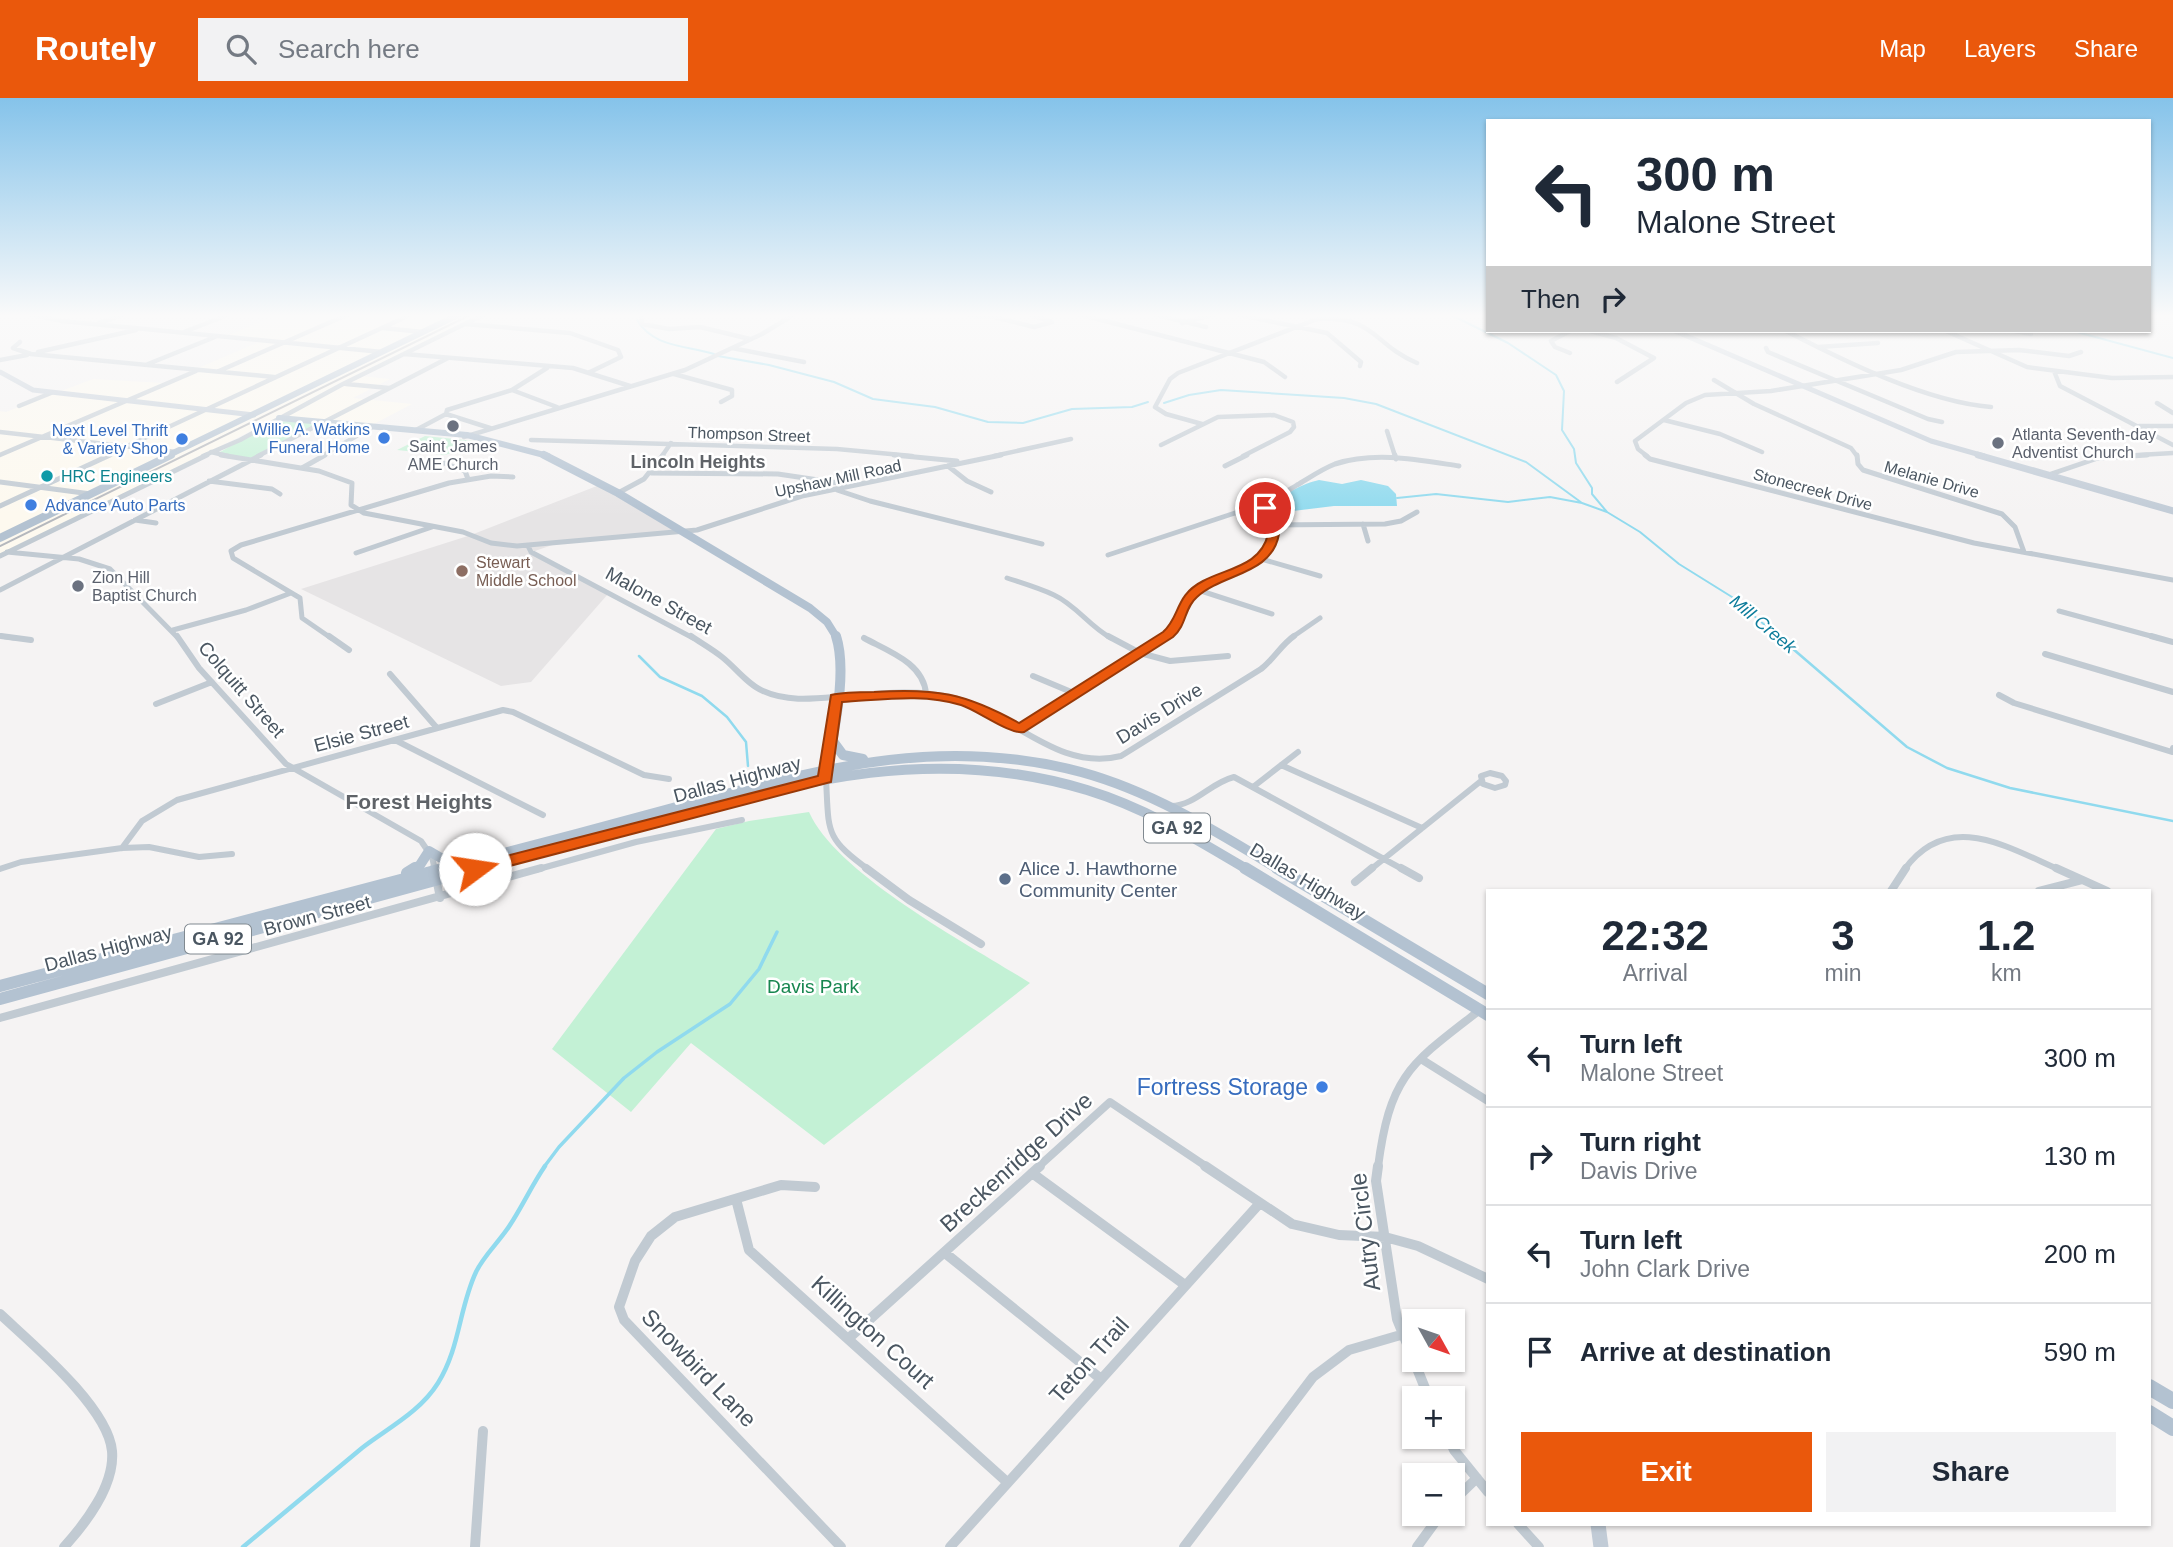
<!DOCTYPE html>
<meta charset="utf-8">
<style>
:root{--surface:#fff;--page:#f2f2f3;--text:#1f2937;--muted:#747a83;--line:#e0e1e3;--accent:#ea580c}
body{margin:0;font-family:Arial,sans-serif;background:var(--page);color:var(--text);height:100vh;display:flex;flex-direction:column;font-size:26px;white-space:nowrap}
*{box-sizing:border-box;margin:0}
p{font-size:23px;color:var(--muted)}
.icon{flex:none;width:38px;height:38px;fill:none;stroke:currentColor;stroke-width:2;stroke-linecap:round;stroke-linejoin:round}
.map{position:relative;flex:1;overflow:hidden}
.drawer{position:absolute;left:1486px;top:791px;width:665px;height:637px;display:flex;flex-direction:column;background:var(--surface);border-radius:0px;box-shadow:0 2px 5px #0004}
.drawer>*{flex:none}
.hud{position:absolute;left:1486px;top:21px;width:665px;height:214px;border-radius:0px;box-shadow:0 2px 5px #0004;background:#fff;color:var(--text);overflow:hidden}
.needle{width:46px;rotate:130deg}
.buttons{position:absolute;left:1402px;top:1211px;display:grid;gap:14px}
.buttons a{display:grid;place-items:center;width:63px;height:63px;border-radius:0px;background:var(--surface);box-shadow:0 2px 5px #0004;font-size:35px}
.pin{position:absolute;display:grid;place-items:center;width:60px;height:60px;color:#fff;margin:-30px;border:4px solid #fff;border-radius:50%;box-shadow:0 2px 7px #0007}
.me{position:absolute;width:77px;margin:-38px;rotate:76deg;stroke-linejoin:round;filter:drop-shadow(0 0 5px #0008)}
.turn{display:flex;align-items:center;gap:24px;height:147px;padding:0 35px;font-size:32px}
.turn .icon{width:91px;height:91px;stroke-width:2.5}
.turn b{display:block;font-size:49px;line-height:60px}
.then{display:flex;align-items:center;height:66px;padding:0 35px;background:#0003;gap:14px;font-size:26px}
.eta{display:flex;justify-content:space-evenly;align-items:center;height:119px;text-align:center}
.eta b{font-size:42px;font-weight:700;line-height:49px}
.button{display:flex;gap:14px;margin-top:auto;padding:14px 35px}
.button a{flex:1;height:80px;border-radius:0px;background:var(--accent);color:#fff;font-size:28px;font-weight:700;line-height:80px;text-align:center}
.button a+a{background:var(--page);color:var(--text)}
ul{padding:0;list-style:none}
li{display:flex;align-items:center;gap:21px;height:98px;padding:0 35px;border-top:2px solid var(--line)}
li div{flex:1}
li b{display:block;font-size:26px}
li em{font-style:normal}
header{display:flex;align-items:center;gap:42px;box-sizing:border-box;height:98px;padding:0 35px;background:var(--accent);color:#fff}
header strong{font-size:33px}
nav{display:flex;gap:38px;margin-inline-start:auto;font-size:24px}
.search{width:490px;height:63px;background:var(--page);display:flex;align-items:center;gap:18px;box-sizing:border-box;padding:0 24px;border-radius:0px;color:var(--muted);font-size:26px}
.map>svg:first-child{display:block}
.commercial{fill:#fdf9ef}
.education{fill:#e6e4e5}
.green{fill:#c3f1d5}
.water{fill:#90daee}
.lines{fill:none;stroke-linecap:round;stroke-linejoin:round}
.stream-far3{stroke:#90daee;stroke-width:2}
.stream-far2{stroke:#90daee;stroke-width:2.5}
.stream-far1{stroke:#90daee;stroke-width:3.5}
.stream{stroke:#90daee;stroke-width:4.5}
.street-far4{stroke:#c1cad2;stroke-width:4.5}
.street-far3{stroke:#c1cad2;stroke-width:5}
.street-far2{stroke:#c1cad2;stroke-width:6}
.street-far1{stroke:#c1cad2;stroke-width:8}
.street{stroke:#c1cad2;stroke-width:10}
.secondary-far2{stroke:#c1cbd6;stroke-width:5}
.secondary-far1{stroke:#c1cbd6;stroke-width:7}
.secondary{stroke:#c1cbd6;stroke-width:15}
.primary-far4{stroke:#b3c2d1;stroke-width:6}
.primary-far3{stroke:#b3c2d1;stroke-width:8}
.primary-far2{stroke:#b3c2d1;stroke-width:10}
.primary-far1{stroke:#b3c2d1;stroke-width:12}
.primary{stroke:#b3c2d1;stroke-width:16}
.rail{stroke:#b5b8bd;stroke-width:2}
.route{fill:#ea580c;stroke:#983908;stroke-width:2}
.worship-dot{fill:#6b7280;stroke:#fff;stroke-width:2.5}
.shop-dot{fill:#3f7fe0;stroke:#fff;stroke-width:2.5}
.culture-dot{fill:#0f9aa8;stroke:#fff;stroke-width:2.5}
.education-dot{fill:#8d6e63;stroke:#fff;stroke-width:2.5}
.service-dot{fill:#5c6f8a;stroke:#fff;stroke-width:2.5}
.labels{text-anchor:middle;stroke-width:5;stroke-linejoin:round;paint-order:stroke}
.far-shop-label{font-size:16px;fill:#366cbe;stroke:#fff;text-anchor:end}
.far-street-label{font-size:16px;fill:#4a5661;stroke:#fff}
.far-worship-label{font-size:16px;fill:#5b616d;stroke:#fff;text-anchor:start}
.far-culture-label{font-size:16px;fill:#0d838f;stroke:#fff;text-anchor:start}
.far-education-label{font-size:16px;fill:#785e54;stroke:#fff;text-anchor:start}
.far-neighbourhood-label{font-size:18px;font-weight:bold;fill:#5f6368;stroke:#fff}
.far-water-label{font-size:18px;font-style:italic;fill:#0c7c9b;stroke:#fff}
.shield{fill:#fff;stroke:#808990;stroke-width:2}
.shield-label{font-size:18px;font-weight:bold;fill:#4a5661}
.street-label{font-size:19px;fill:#4a5661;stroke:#fff}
.service-label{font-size:19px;fill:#4e5e75;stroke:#fff;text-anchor:start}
.park-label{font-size:19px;fill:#17864f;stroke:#fff}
.neighbourhood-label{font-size:21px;font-weight:bold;fill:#5f6368;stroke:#fff}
.near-shop-label{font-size:23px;fill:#366cbe;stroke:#fff;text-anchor:end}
.near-street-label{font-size:23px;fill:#4a5661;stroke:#fff}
</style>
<header>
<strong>Routely</strong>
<div class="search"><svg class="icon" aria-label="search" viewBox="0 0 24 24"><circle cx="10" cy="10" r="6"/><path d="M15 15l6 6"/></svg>Search here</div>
<nav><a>Map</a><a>Layers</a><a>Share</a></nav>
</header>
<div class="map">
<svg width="2173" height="1449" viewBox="0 0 2173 1449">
<rect width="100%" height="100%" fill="#f5f3f3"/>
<path class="commercial" d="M 278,216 L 485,216 L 361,278 L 390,281 L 353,300 L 412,306 L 372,327 L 288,318 L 263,327 L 0,456 L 0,313 L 6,314 L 93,281 L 163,285 L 259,244 L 225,239 Z"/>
<path class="education" d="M 602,386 L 678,432 L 561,444 L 532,454 L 608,496 L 531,584 L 501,588 L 301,491 L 471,437 Z"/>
<path class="green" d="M 287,323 L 319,325 L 249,362 L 220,354 L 272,325 Z
M 425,338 L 475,343 L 477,346 L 445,357 L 397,352 Z
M 809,714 C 837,777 970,847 1030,885 L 824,1047 L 691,945 L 631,1014 L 552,951 L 716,731 L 749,723 Z"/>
<path class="water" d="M 1319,382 L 1342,386 L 1361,382 L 1388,388 L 1396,396 L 1397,408 L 1334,408 L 1293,413 L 1273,410 C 1278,397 1305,385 1319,382 Z"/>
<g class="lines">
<path class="stream-far3" d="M 1449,216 L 1508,245 L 1556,277 L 1564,293 L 1562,332 L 1574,351 L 1576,365 L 1592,390 L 1592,396 L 1607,414 L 1640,434 L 1679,466 L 1732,499 L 1780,540
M 637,222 C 654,250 686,247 714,256
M 2073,233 L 2173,260
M 718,258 L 769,267 L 834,284 L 873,301 L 935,309 L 988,324 L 1023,325 L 1072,311 L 1132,309 L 1148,304
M 1164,305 L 1189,297 L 1221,292 L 1344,300 L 1376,306 L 1526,364 L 1582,405
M 1397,400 L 1436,396 L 1508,404 L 1550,399 L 1582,405 L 1607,414"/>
<path class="stream-far2" d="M 1778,538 L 1907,649 L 1947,670 L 2010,690 L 2173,723
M 639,558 L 660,579 L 702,598 L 727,619 L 746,644 L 748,668"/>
<path class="stream-far1" d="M 544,1069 L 559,1049 L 624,980 L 657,954 L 730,906 L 759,871 L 777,834"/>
<path class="stream" d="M 243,1449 C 283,1416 322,1383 362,1350 C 388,1330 420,1314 438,1285 C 460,1250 459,1210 476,1174 C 484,1157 500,1143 510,1127 C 523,1107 532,1087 545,1068"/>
<path class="street-far4" d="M 29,216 L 62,223 L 382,254
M 641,216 L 642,226 L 669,231 L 700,229 L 750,241
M 966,216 L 982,219 L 993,217
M 1078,216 L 1264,264 L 1285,279
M 1153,216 L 1206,229
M 1235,216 L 1327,235 L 1361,264 L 1360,268
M 990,218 L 1034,229 L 1052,224 L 1029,216
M 99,225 L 125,216
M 1182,225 L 1215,216
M 465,226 L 570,235 L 618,252 L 621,259 L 590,274
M 383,230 L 423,234
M 1570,233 L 1551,243 L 1555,249 L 1570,255
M 1590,233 L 1616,240 L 1654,260 L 1617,284
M 1786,233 C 1844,263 1927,304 1991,309
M 1946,233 L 2027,269 L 2112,280 L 2173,279
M 2015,233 L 2031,236
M 184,234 L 230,216
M 20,244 L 13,250 L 31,256 L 274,279
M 1818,249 L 1878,245
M 732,250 L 804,264
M 1766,250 L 1768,254 L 1928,321 L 1942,324
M 38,254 L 136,232
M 404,256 L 573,270 L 630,288
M 0,262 L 27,257
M 148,266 L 215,239
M 219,273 L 349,216
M 2054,273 L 2060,288 L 2173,347
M 674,276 L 732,292 L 732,298 L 721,304
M 1714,282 L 1754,306 L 1851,350 L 1857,358
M 346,286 L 389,290
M 512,292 L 557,309
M 2157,305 L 2173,315
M 19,308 L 51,295
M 1664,322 L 1720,336 L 1762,354
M 1202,326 L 1166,316 L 1155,309 L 1170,281 L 1178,275 L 1317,221 C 1376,218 1371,245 1417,265
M 2139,328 L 2173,328
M 490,330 L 446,316 L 447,312 L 512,292 L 547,270
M 416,332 L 446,316
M 1387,333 L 1395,358
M 0,334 L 176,354
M 464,339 L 685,272 L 762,236 L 795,216
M 531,342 L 837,351 L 912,358
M 1161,347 L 1218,319 L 1274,317 L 1293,324 L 1294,329 L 1290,334 L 1243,358
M 211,354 L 228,358
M 0,357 L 196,273
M 106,358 L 412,216
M 203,358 L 240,342 L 343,286 L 485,216
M 258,358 L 448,260
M 322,358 L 372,329
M 662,358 L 671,345
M 994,358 L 1071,341
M 1647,358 L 1638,351 L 1635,343 L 1686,305 L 1705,297 L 1771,293 L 1901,272 L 1956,254 L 2019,252 L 2069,258 L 2081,254
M 2121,358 L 2173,355"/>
<path class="street-far3" d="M 221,357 L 319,373 L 352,385 L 351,407 L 364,415 L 463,434 L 491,445 L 517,448 L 697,432 L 802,398 L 1001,357
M 894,357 L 957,363
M 1395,357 L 1396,361
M 1645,357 L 1650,361 L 1974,445 L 2173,482
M 1857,357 L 1858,366 L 1863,372 L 2002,416 L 2015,429 L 2024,454
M 444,365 L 465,373 L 468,381
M 948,368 L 967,383 L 991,394
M 1225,368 L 1247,357
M 302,370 L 325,357
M 651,375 L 778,376 L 852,387
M 2051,376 L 2098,360 L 2147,357
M 209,383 L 272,391 L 280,396
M 0,384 L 91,396
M 837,392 L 870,403 L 1042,446
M 618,395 L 644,381 L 663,357
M 0,408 L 110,357
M 135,422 L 156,425
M 1363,426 L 1368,443
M 1267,427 L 1385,426 L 1401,423 L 1417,414
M 528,448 L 531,454 L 693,540
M 7,454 L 79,461 L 110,471 L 178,540
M 356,455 L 432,429
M 1108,457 L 1238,414 L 1264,414
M 0,458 L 207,357
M 1258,460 L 1320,478
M 1007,480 C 1022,485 1039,490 1054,497 C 1076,507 1090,529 1111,540
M 0,492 L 261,357
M 1198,492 L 1272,516
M 2059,513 L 2158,540
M 173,532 L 246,512 L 291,495
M 0,538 L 14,540
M 331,540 L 302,520 L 300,500 L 233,460 L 231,453 L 241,447 L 449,385 L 491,378 L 513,379
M 1163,540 C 1180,529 1179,507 1193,495 C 1222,470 1258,479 1273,436 L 1262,419 C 1269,403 1283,396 1297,387 C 1309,380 1322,371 1335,366 C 1375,353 1419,362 1459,368
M 1291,540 L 1320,520"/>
<path class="street-far2" d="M 1,538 L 31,542
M 177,538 L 199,570 L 286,666 L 421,743 L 432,759 L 435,772
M 329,538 L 349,552
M 691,538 C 701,545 712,551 722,559 C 735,569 748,587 763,593 C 789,605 819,600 847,598 C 882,595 919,591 954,600 C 1012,615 1057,674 1121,658 L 1261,571 C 1274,561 1281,547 1294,538
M 1108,538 L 1140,555 L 1170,563 L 1228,558
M 2151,538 L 2173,544
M 864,540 C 888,553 924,565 926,596
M 2045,556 L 2173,594
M 390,576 L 437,630
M 1033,578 L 1076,596
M 1999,597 L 2014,605 L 2172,654 L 2173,650
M 156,606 L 212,584
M 1019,631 L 1166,538
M 395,642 L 543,717
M 1281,667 L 1422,730
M 1490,675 L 1502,678 L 1506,683 L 1505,687 L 1495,690 L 1483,686 L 1481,678 Z
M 826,681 C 829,734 824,739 869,772
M 1253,689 L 1298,654
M 1171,708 C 1196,707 1210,685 1234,679 L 1404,772
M 122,750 L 142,723 L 177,702 L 503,612 L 513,614 L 644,677 L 669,681
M 0,771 L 21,764 L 122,750 L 149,749 L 199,759 L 232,756
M 535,772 L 636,744 L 742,722
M 1370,772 L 1481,683
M 1904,772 C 1948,711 2007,749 2060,772"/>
<path class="street-far1" d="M 434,770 L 440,800
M 866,770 L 909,802 L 981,846
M 1401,770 L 1419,780
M 2056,770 L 2107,793
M 1355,784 L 1372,770
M 1891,793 L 1906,770
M 2039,793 L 2082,782
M 0,920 L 541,770
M 1421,961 L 1488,1003
M 1038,1069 L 1110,1004 L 1207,1069
M 1378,1069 C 1390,977 1410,966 1480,912"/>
<path class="street" d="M 1205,1068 L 1292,1126 L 1339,1137 L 1385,1139 L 1418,1148 L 1488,1181
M 1378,1068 L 1376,1083 L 1397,1221 L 1429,1300
M 1032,1075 L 1185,1187
M 815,1089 L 781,1087 L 675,1119 L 651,1138 L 635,1163 L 619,1209 L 624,1222 L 841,1449
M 736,1101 L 749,1152 L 1007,1384
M 945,1155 L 1101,1281
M 0,1216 C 32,1246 108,1309 112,1353 C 115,1387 85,1426 64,1449
M 849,1240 L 1040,1068
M 1448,1339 L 1454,1352 L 1488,1394
M 1452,1404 L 1477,1380
M 1518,1426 L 1539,1449
M 475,1449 L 483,1333
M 950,1449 L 1260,1105
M 1184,1449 L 1313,1279 L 1349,1252 L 1404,1236
M 1417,1449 L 1441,1416"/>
<path class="secondary-far2" d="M 1675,233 L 1931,343 L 1984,358
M 0,274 L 33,292 L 254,317"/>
<path class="secondary-far1" d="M 1978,357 L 2173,413"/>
<path class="secondary" d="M 1598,1426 L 1601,1449"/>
<path class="primary-far4" d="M 279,320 L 467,337 L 548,358
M 167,358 L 460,216"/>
<path class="primary-far3" d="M 544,357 L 618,395 L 810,510 L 827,524 L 837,540
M 0,440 L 171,357"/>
<path class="primary-far2" d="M 832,642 L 843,657 L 863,661
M 827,674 C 833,636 848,575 836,538
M 412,772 L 420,767 L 429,753 L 441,760 L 460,760
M 439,772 C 519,751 600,730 680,708 C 818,672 938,636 1081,674 C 1154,694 1217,734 1280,772
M 473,772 C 534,756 595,740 657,723 C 804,682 935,646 1087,692 C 1146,710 1196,741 1248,772"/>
<path class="primary-far1" d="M 1245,770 L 1488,917
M 1277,770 L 1488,896
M 407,775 L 415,770
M 0,888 L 446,770
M 0,901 L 479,770"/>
<path class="primary" d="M 2149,1289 L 2173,1303
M 2149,1315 L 2173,1330"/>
<path class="rail" d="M 0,448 L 472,216"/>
</g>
<linearGradient id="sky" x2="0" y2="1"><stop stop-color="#85c3ea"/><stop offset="0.52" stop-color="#fafafa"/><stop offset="1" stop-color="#fafafa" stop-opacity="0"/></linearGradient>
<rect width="2173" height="419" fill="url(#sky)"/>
<path class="route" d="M 1261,407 L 1271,410 L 1268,419 L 1279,436 C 1272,477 1223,475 1197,499 C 1184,510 1187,527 1173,539 L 1024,634 C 1010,637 977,612 961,607 C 923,595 881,602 842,604 L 831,684 L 475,777 L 466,771 L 475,766 L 818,678 L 831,597 C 844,594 860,594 874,594 C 936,590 965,595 1019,625 L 1163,534 C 1181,518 1174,498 1203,483 C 1227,470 1261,468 1268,436 L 1257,419 Z"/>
<g class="worship-dot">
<circle cx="453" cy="328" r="7"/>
<circle cx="1998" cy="345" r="7"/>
<circle cx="78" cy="488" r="7"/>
</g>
<g class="shop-dot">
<circle cx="384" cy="340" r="7"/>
<circle cx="182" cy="341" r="7"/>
<circle cx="31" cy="407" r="7"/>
<circle cx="1322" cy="989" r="7"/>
</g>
<circle class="culture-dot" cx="47" cy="378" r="7"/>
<circle class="education-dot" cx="462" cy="473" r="7"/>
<circle class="service-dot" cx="1005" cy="781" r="7"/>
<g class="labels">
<g class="far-shop-label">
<text x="370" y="337">Willie A. Watkins<tspan x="370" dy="18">Funeral Home</tspan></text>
<text x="168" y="338">Next Level Thrift<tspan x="168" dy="18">&amp; Variety Shop</tspan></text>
<text x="45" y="413" text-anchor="start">Advance Auto Parts</text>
</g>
<g class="far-street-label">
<text transform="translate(749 336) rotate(2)" y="6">Thompson Street</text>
<text transform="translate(838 380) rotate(-12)" y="6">Upshaw Mill Road</text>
<text transform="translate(1932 381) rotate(16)" y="6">Melanie Drive</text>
<text transform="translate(1813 391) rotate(15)" y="6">Stonecreek Drive</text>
</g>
<g class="far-worship-label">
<text x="2012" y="342">Atlanta Seventh-day<tspan x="2012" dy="18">Adventist Church</tspan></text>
<text x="453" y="354" text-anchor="middle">Saint James<tspan x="453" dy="18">AME Church</tspan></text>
<text x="92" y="485">Zion Hill<tspan x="92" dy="18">Baptist Church</tspan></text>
</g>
<g class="far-culture-label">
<text x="61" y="384">HRC Engineers</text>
</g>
<g class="far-education-label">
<text x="476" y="470">Stewart<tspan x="476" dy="18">Middle School</tspan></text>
</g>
<g class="far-neighbourhood-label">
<text x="698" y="370">Lincoln Heights</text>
</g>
<g class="far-water-label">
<text transform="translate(1763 526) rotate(40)" y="6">Mill Creek</text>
</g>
<g class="shield">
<rect x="1144" y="715.5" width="66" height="29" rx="5"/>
<rect x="185" y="826.5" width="66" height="29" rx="5"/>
</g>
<g class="shield-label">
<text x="1177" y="736">GA 92</text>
<text x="218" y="847">GA 92</text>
</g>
<g class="street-label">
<text transform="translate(659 502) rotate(29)" y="7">Malone Street</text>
<text transform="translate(242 591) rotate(49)" y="7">Colquitt Street</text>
<text transform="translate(1159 615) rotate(-32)" y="7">Davis Drive</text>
<text transform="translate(361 635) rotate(-15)" y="7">Elsie Street</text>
<text transform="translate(737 681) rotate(-15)" y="7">Dallas Highway</text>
<text transform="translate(1308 783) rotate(31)" y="7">Dallas Highway</text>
<text transform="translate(317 817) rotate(-15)" y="7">Brown Street</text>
<text transform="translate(108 850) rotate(-15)" y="7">Dallas Highway</text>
</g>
<g class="service-label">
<text x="1019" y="777">Alice J. Hawthorne<tspan x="1019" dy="22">Community Center</tspan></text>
</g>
<g class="park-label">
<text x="813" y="895">Davis Park</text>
</g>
<g class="neighbourhood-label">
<text x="419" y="711">Forest Heights</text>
</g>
<g class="near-shop-label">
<text x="1308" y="997">Fortress Storage</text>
</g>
<g class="near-street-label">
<text transform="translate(1016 1064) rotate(-42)" y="8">Breckenridge Drive</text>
<text transform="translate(1365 1134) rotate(-97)" y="8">Autry Circle</text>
<text transform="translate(873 1234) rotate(42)" y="8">Killington Court</text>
<text transform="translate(1089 1262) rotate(-48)" y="8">Teton Trail</text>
<text transform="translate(699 1270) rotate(46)" y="8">Snowbird Lane</text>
</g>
</g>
</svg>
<div class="buttons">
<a><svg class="needle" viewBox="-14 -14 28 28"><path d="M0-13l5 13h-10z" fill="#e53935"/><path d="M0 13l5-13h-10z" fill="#747a83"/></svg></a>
<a>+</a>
<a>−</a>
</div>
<div class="pin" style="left:1265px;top:410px;background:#d93025"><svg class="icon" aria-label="arrive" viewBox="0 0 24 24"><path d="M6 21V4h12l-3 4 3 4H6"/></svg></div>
<svg class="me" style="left:475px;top:771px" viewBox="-20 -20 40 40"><circle r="19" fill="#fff"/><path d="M0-13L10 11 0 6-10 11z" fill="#ea580c"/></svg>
<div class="hud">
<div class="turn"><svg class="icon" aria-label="left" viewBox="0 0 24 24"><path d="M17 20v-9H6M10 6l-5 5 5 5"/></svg><div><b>300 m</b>Malone Street</div></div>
<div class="then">Then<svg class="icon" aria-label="right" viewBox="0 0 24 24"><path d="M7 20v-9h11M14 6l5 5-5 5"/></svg></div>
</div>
<section class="drawer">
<div class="eta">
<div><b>22:32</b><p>Arrival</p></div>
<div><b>3</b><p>min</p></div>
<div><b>1.2</b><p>km</p></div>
</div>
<ul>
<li><svg class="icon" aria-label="left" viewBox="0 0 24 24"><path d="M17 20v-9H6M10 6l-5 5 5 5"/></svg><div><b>Turn left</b><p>Malone Street</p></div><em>300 m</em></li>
<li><svg class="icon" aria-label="right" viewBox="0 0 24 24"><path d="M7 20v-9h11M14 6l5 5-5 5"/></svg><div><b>Turn right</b><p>Davis Drive</p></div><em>130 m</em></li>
<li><svg class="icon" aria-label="left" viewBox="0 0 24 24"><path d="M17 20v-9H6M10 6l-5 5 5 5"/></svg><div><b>Turn left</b><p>John Clark Drive</p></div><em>200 m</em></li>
<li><svg class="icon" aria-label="arrive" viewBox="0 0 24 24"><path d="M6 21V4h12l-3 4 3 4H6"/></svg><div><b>Arrive at destination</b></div><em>590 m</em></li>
</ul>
<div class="button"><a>Exit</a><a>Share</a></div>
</section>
</div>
